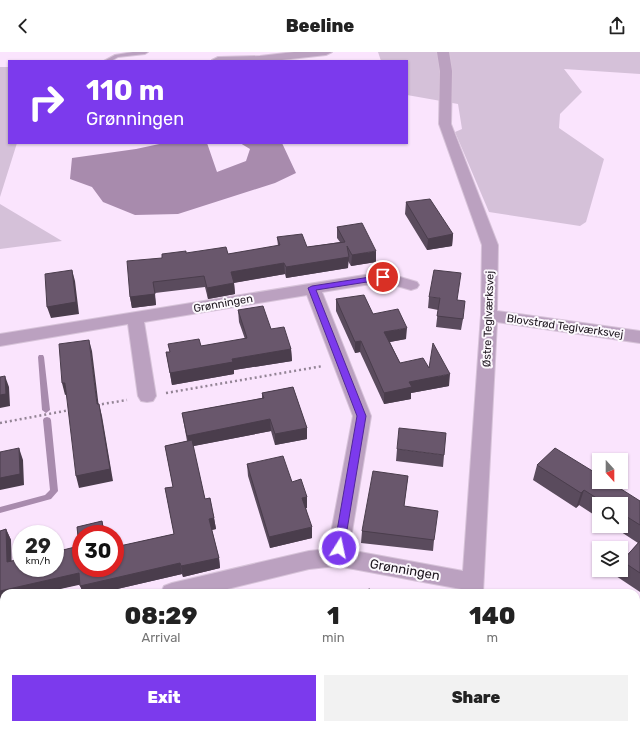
<!DOCTYPE html>
<meta charset="utf-8">
<style>
:root{--surface:#fff;--page:#f2f2f2;--text:#222;--muted:#767676;--accent:#7c3aed}
body{margin:0;font-family:Rubik,sans-serif;background:var(--page);color:var(--text);height:100vh;display:flex;flex-direction:column;font-size:15px;white-space:nowrap}
*{box-sizing:border-box;margin:0}
p{font-size:13px;color:var(--muted)}
.icon{flex:none;width:22px;height:22px;fill:none;stroke:currentColor;stroke-width:2;stroke-linecap:round;stroke-linejoin:round}
.map{position:relative;flex:1;overflow:hidden}
.details{position:absolute;left:0px;top:537px;width:640px;height:140px;display:flex;flex-direction:column;background:var(--surface);border-radius:12px 12px 0 0;box-shadow:0 1px 3px #0004}
.details>*{flex:none}
.hud{position:absolute;left:8px;top:8px;width:400px;height:84px;border-radius:0px;box-shadow:0 1px 3px #0004;background:#7c3aed;color:#fff;overflow:hidden}
.needle{width:26px;rotate:159deg}
.tools{position:absolute;left:592px;top:401px;display:grid;gap:8px}
.tools a{display:grid;place-items:center;width:36px;height:36px;border-radius:0px;background:var(--surface);box-shadow:0 1px 3px #0004;font-size:20px}
.speed{position:absolute;left:12px;top:473px;display:flex;gap:8px;font-size:20px;font-weight:700;text-align:center}
.speed>*{display:grid;place-content:center;width:52px;height:52px;border-radius:50%;background:var(--surface);box-shadow:0 1px 3px #0004;line-height:1}
.speed small{font-size:10px;font-weight:400}
.speed .limit{border:6px solid #d22;background:#fff;color:#111}
.pin{position:absolute;display:grid;place-items:center;width:34px;height:34px;color:#fff;margin:-17px;border:2px solid #fff;border-radius:50%;box-shadow:0 1px 4px #0007}
.me{position:absolute;width:44px;margin:-22px;rotate:10deg;stroke-linejoin:round;filter:drop-shadow(0 0 3px #0008)}
.turn{display:flex;align-items:center;gap:14px;height:84px;padding:0 12px;font-size:18px}
.turn .icon{width:52px;height:52px;stroke-width:2.5}
.turn b{display:block;font-size:28px;line-height:34px}
.eta{display:flex;justify-content:space-evenly;align-items:center;height:68px;text-align:center}
.eta b{font-size:24px;font-weight:800;line-height:28px}
.cta{display:flex;gap:8px;margin-top:auto;padding:8px 12px}
.cta a{flex:1;height:46px;border-radius:0px;background:var(--accent);color:#fff;font-size:16px;font-weight:800;line-height:46px;text-align:center}
.cta a+a{background:var(--page);color:var(--text)}
header{display:flex;justify-content:space-between;align-items:center;height:52px;padding:0 12px;background:var(--surface);font-size:18px;font-weight:800}
.map>svg:first-child{display:block}
.green{fill:#d5c1d9}
.water{fill:#a88bad}
.lines{fill:none;stroke-linecap:round;stroke-linejoin:round}
.stream{fill:#a88bad;fill-rule:evenodd}
.lane-casing{stroke:#d7c3d9;stroke-width:2}
.street-casing{stroke:#d7c3d9;stroke-width:2}
.path-far1{stroke:#938495;stroke-width:2.5;stroke-dasharray:2 3;stroke-linecap:butt}
.path{stroke:#938495;stroke-width:3;stroke-dasharray:2.5 3.5;stroke-linecap:butt}
.lane{fill:#bba1c0;fill-rule:evenodd}
.street{fill:#bba1c0;fill-rule:evenodd}
.wall{fill:#5a4b5d}
.shaded-wall{fill:#4a3d4c}
.building{fill:#69576c;stroke:#4a3d4c}
.route{fill:#7c3aed;stroke:#51269a}
.labels{text-anchor:middle;stroke-width:4;stroke-linejoin:round;paint-order:stroke}
.street-label{font-size:11px;fill:#1d161e;stroke:#fcf8fd}
.near-street-label{font-size:13px;fill:#1d161e;stroke:#fcf8fd}
</style>
<header><svg class="icon" aria-label="back" viewBox="0 0 24 24"><path d="M15 5l-7 7 7 7"/></svg>Beeline<svg class="icon" aria-label="share" viewBox="0 0 24 24"><path d="M12 15V3M7 8l5-5 5 5M5 13v7h14v-7"/></svg></header>
<div class="map">
<svg width="640" height="677" viewBox="0 0 640 677">
<rect width="100%" height="100%" fill="#fae4fd"/>
<path class="green" d="M 378,0 L 640,0 L 640,22 L 564,17 L 582,40 L 560,62 L 559,76 L 604,107 L 586,170 L 580,174 L 489,160 L 455,80 L 462,77 L 458,52 L 407,43 L 407,9 L 381,9 Z
M 0,15 L 9,15 L 9,91 L 17,91 L 0,145 Z
M 0,152 L 62,189 L 0,197 Z"/>
<path class="water" d="M 164,91 L 207,91 L 217,120 L 246,109 L 250,97 L 240,91 L 282,91 L 296,121 L 275,131 L 178,162 L 135,163 L 103,150 L 92,135 L 70,127 L 72,106 L 136,97 Z"/>
<g class="lines">
<path class="stream" d="M 39,303 L 43,303 L 44,305 L 50,358 L 46,361 L 42,358 L 38,305 Z
M 47,365 L 50,366 L 51,368 L 58,439 L 51,447 L 0,461 L 0,455 L 45,443 L 50,438 L 43,368 L 44,366 Z"/>
<defs>
<path id="lane" d="M 133,0 L 148,0 L 145,2 L 118,5 L 111,9 L 104,9 L 115,3 Z"/>
<path id="street" d="M 294,0 L 332,0 L 326,3 L 273,9 L 212,8 L 218,5 L 260,4 Z
M 437,0 L 449,0 L 452,19 L 451,72 L 498,193 L 497,259 L 640,279 L 640,291 L 497,270 L 483,541 L 461,541 L 461,537 L 337,514 L 309,517 L 211,541 L 161,541 L 164,534 L 172,531 L 309,499 L 328,497 L 353,364 L 307,243 L 144,270 L 156,344 L 153,349 L 147,350 L 141,349 L 138,344 L 128,272 L 0,294 L 0,282 L 383,220 L 417,230 L 419,233 L 417,236 L 411,238 L 383,230 L 322,240 L 371,364 L 349,498 L 463,519 L 481,263 L 482,193 L 439,72 L 440,19 Z
M 4,565 L 4,585 L 0,586 L 0,566 Z
M 452,673 L 476,673 L 476,677 L 452,677 Z"/>
</defs>
<use href="#lane" class="lane-casing"/>
<use href="#street" class="street-casing"/>
<path class="path-far1" d="M 166,341 L 323,314
M 97,353 L 127,348
M 0,371 L 70,358"/>
<path class="path" d="M 636,648 L 640,648
M 252,677 L 267,673"/>
<use href="#lane" class="lane"/>
<use href="#street" class="street"/>
</g>
<path class="wall" d="M 406,150 L 453,182 L 452,194 L 427,198 L 405,162 Z
M 337,175 L 376,210 L 351,214 L 348,209 L 348,216 L 286,226 L 285,222 L 234,231 L 235,242 L 208,247 L 205,235 L 155,241 L 156,253 L 132,256 L 130,245 L 162,206 L 186,201 L 228,202 L 278,194 L 277,185 L 307,195 L 340,190 L 337,186 Z
M 429,245 L 457,248 L 463,267 L 461,278 L 436,275 L 438,258 L 428,256 Z
M 336,247 L 373,262 L 406,287 L 390,290 L 400,311 L 429,316 L 449,334 L 411,341 L 411,347 L 384,352 L 360,300 L 355,301 L 336,259 Z
M 238,258 L 271,277 L 291,297 L 292,309 L 234,318 L 234,322 L 172,333 L 166,300 L 170,300 L 168,292 L 201,294 L 245,287 L 239,270 Z
M 293,335 L 307,376 L 307,387 L 275,393 L 271,379 L 193,394 L 205,447 L 210,446 L 214,466 L 216,477 L 212,478 L 219,506 L 220,516 L 183,525 L 182,522 L 100,541 L 83,541 L 80,532 L 42,541 L 4,541 L 4,550 L 0,551 L 0,479 L 6,477 L 11,488 L 11,509 L 21,507 L 21,516 L 55,516 L 55,500 L 79,494 L 77,475 L 102,469 L 105,482 L 81,482 L 81,516 L 115,516 L 115,495 L 174,482 L 165,436 L 173,435 L 165,394 L 187,389 L 182,361 L 262,346 L 262,341 Z
M 397,397 L 444,403 L 443,415 L 396,409 Z
M 247,412 L 292,430 L 307,445 L 307,456 L 306,456 L 312,486 L 270,496 L 248,424 Z
M 537,413 L 640,449 L 640,540 L 616,524 L 618,518 L 621,518 L 621,512 L 622,509 L 638,491 L 612,474 L 621,474 L 621,452 L 599,452 L 599,466 L 579,453 L 576,456 L 533,428 Z
M 408,424 L 404,454 L 434,488 L 433,499 L 361,491 L 362,479 Z"/>
<path class="shaded-wall" d="M 453,182 L 452,194 L 427,198 L 428,187 Z
M 376,199 L 376,210 L 351,214 L 352,203 Z
M 349,205 L 348,216 L 286,226 L 286,215 Z
M 284,211 L 285,222 L 232,231 L 231,220 Z
M 72,218 L 75,229 L 79,262 L 51,266 L 47,255 Z
M 153,230 L 156,253 L 132,256 L 130,245 Z
M 234,231 L 235,242 L 208,247 L 207,236 Z
M 407,276 L 406,287 L 384,291 L 384,280 Z
M 89,288 L 92,299 L 100,364 L 97,352 Z
M 361,289 L 360,300 L 355,301 L 355,290 Z
M 291,297 L 292,309 L 234,318 L 234,322 L 172,333 L 170,321 L 232,307 Z
M 450,322 L 449,334 L 411,341 L 411,347 L 384,352 L 384,341 L 409,330 Z
M 5,324 L 9,335 L 10,354 L 0,356 L 0,343 Z
M 62,331 L 65,331 L 68,342 L 65,343 Z
M 99,352 L 102,364 L 113,429 L 79,436 L 76,424 Z
M 270,367 L 271,379 L 189,395 L 187,384 Z
M 307,376 L 307,387 L 275,393 L 275,382 Z
M 19,396 L 23,408 L 24,433 L 0,438 L 0,426 Z
M 584,438 L 579,453 L 576,456 L 581,441 Z
M 307,445 L 307,456 L 302,457 L 302,446 Z
M 214,466 L 216,477 L 211,478 L 209,467 Z
M 102,469 L 105,480 L 105,482 L 104,482 Z
M 312,475 L 312,486 L 270,496 L 269,485 Z
M 6,477 L 11,488 L 12,521 L 7,510 Z
M 219,506 L 220,516 L 183,525 L 181,514 Z
M 180,511 L 182,522 L 100,541 L 83,541 L 80,534 Z
M 79,521 L 83,532 L 42,541 L 4,541 L 4,550 L 0,551 L 0,539 Z
M 7,673 L 13,673 L 13,677 L 8,677 Z
M 109,673 L 127,673 L 128,677 L 108,677 Z"/>
<path class="building" d="M 430,147 L 453,182 L 428,187 L 406,150 Z
M 362,171 L 376,199 L 352,203 L 347,194 L 349,205 L 286,215 L 284,211 L 231,220 L 234,231 L 207,236 L 204,224 L 153,230 L 155,242 L 130,245 L 127,209 L 162,206 L 162,202 L 186,199 L 186,201 L 226,195 L 228,202 L 280,193 L 277,185 L 302,182 L 307,195 L 345,190 L 337,175 Z
M 72,218 L 76,250 L 47,255 L 45,222 Z
M 434,218 L 461,221 L 457,248 L 465,249 L 463,267 L 437,264 L 440,246 L 429,245 Z
M 364,243 L 373,262 L 398,257 L 407,276 L 384,280 L 400,311 L 423,306 L 429,316 L 433,291 L 450,322 L 409,330 L 412,335 L 384,341 L 361,289 L 355,290 L 336,247 Z
M 263,254 L 271,277 L 284,275 L 291,297 L 232,307 L 233,310 L 170,321 L 166,300 L 170,300 L 168,292 L 199,287 L 201,294 L 247,286 L 238,258 Z
M 89,288 L 97,352 L 99,352 L 110,417 L 76,424 L 65,331 L 62,331 L 59,292 Z
M 5,324 L 6,342 L 0,343 L 0,325 Z
M 293,335 L 307,376 L 275,382 L 270,367 L 187,384 L 182,361 L 264,346 L 262,341 Z
M 399,376 L 446,381 L 444,403 L 397,397 Z
M 192,388 L 205,447 L 210,446 L 214,466 L 209,467 L 219,506 L 181,514 L 180,511 L 80,534 L 79,521 L 0,539 L 0,479 L 6,477 L 7,510 L 21,507 L 21,516 L 55,516 L 55,500 L 79,494 L 77,475 L 102,469 L 104,482 L 81,482 L 81,516 L 115,516 L 115,495 L 174,482 L 165,436 L 173,435 L 165,394 Z
M 19,396 L 20,422 L 0,426 L 0,400 Z
M 555,396 L 599,423 L 599,430 L 610,430 L 640,449 L 640,473 L 621,461 L 621,452 L 606,452 L 584,438 L 581,441 L 537,413 Z
M 283,404 L 292,430 L 301,427 L 307,445 L 302,446 L 312,475 L 269,485 L 247,412 Z
M 373,419 L 408,424 L 404,454 L 438,459 L 434,488 L 362,479 Z
M 640,489 L 640,521 L 622,509 Z
M 370,537 L 371,541 L 350,541 Z
M 4,604 L 4,673 L 7,673 L 8,677 L 0,677 L 0,605 Z
M 61,673 L 109,673 L 109,677 L 62,677 Z"/>
<path class="route" d="M 383,223 L 386,224 L 386,227 L 316,238 L 366,364 L 344,496 L 343,499 L 335,499 L 334,496 L 357,364 L 308,236 L 312,234 Z"/>
<g class="labels">
<g class="street-label">
<text transform="translate(223 251) rotate(-10)" y="4">Grønningen</text>
<text transform="translate(488 267) rotate(-88)" y="4">Østre Teglværksvej</text>
<text transform="translate(565 274) rotate(8)" y="4">Blovstrød Teglværksvej</text>
</g>
<g class="near-street-label">
<text transform="translate(405 517) rotate(10)" y="5">Grønningen</text>
</g>
</g>
</svg>
<div class="tools">
<a><svg class="needle" viewBox="-14 -14 28 28"><path d="M0-13l5 13h-10z" fill="#e53935"/><path d="M0 13l5-13h-10z" fill="#767676"/></svg></a>
<a><svg class="icon" aria-label="search" viewBox="0 0 24 24"><circle cx="10" cy="10" r="6"/><path d="M15 15l6 6"/></svg></a>
<a><svg class="icon" aria-label="layers" viewBox="0 0 24 24"><path d="M12 4l9 5-9 5-9-5zM3 14l9 5 9-5"/></svg></a>
</div>
<div class="speed"><div>29<small>km/h</small></div><div class="limit">30</div></div>
<div class="pin" style="left:383px;top:225px;background:#d93025"><svg class="icon" aria-label="arrive" viewBox="0 0 24 24"><path d="M6 21V4h12l-3 4 3 4H6"/></svg></div>
<svg class="me" style="left:339px;top:496px" viewBox="-20 -20 40 40"><circle r="17" fill="#7c3aed" stroke="#fff" stroke-width="3"/><path d="M0-11L8 9 0 5-8 9z" fill="#fff"/></svg>
<div class="hud">
<div class="turn"><svg class="icon" aria-label="right" viewBox="0 0 24 24"><path d="M7 20v-9h11M14 6l5 5-5 5"/></svg><div><b>110 m</b>Grønningen</div></div>
</div>
<section class="details">
<div class="eta">
<div><b>08:29</b><p>Arrival</p></div>
<div><b>1</b><p>min</p></div>
<div><b>140</b><p>m</p></div>
</div>
<div class="cta"><a>Exit</a><a>Share</a></div>
</section>
</div>
